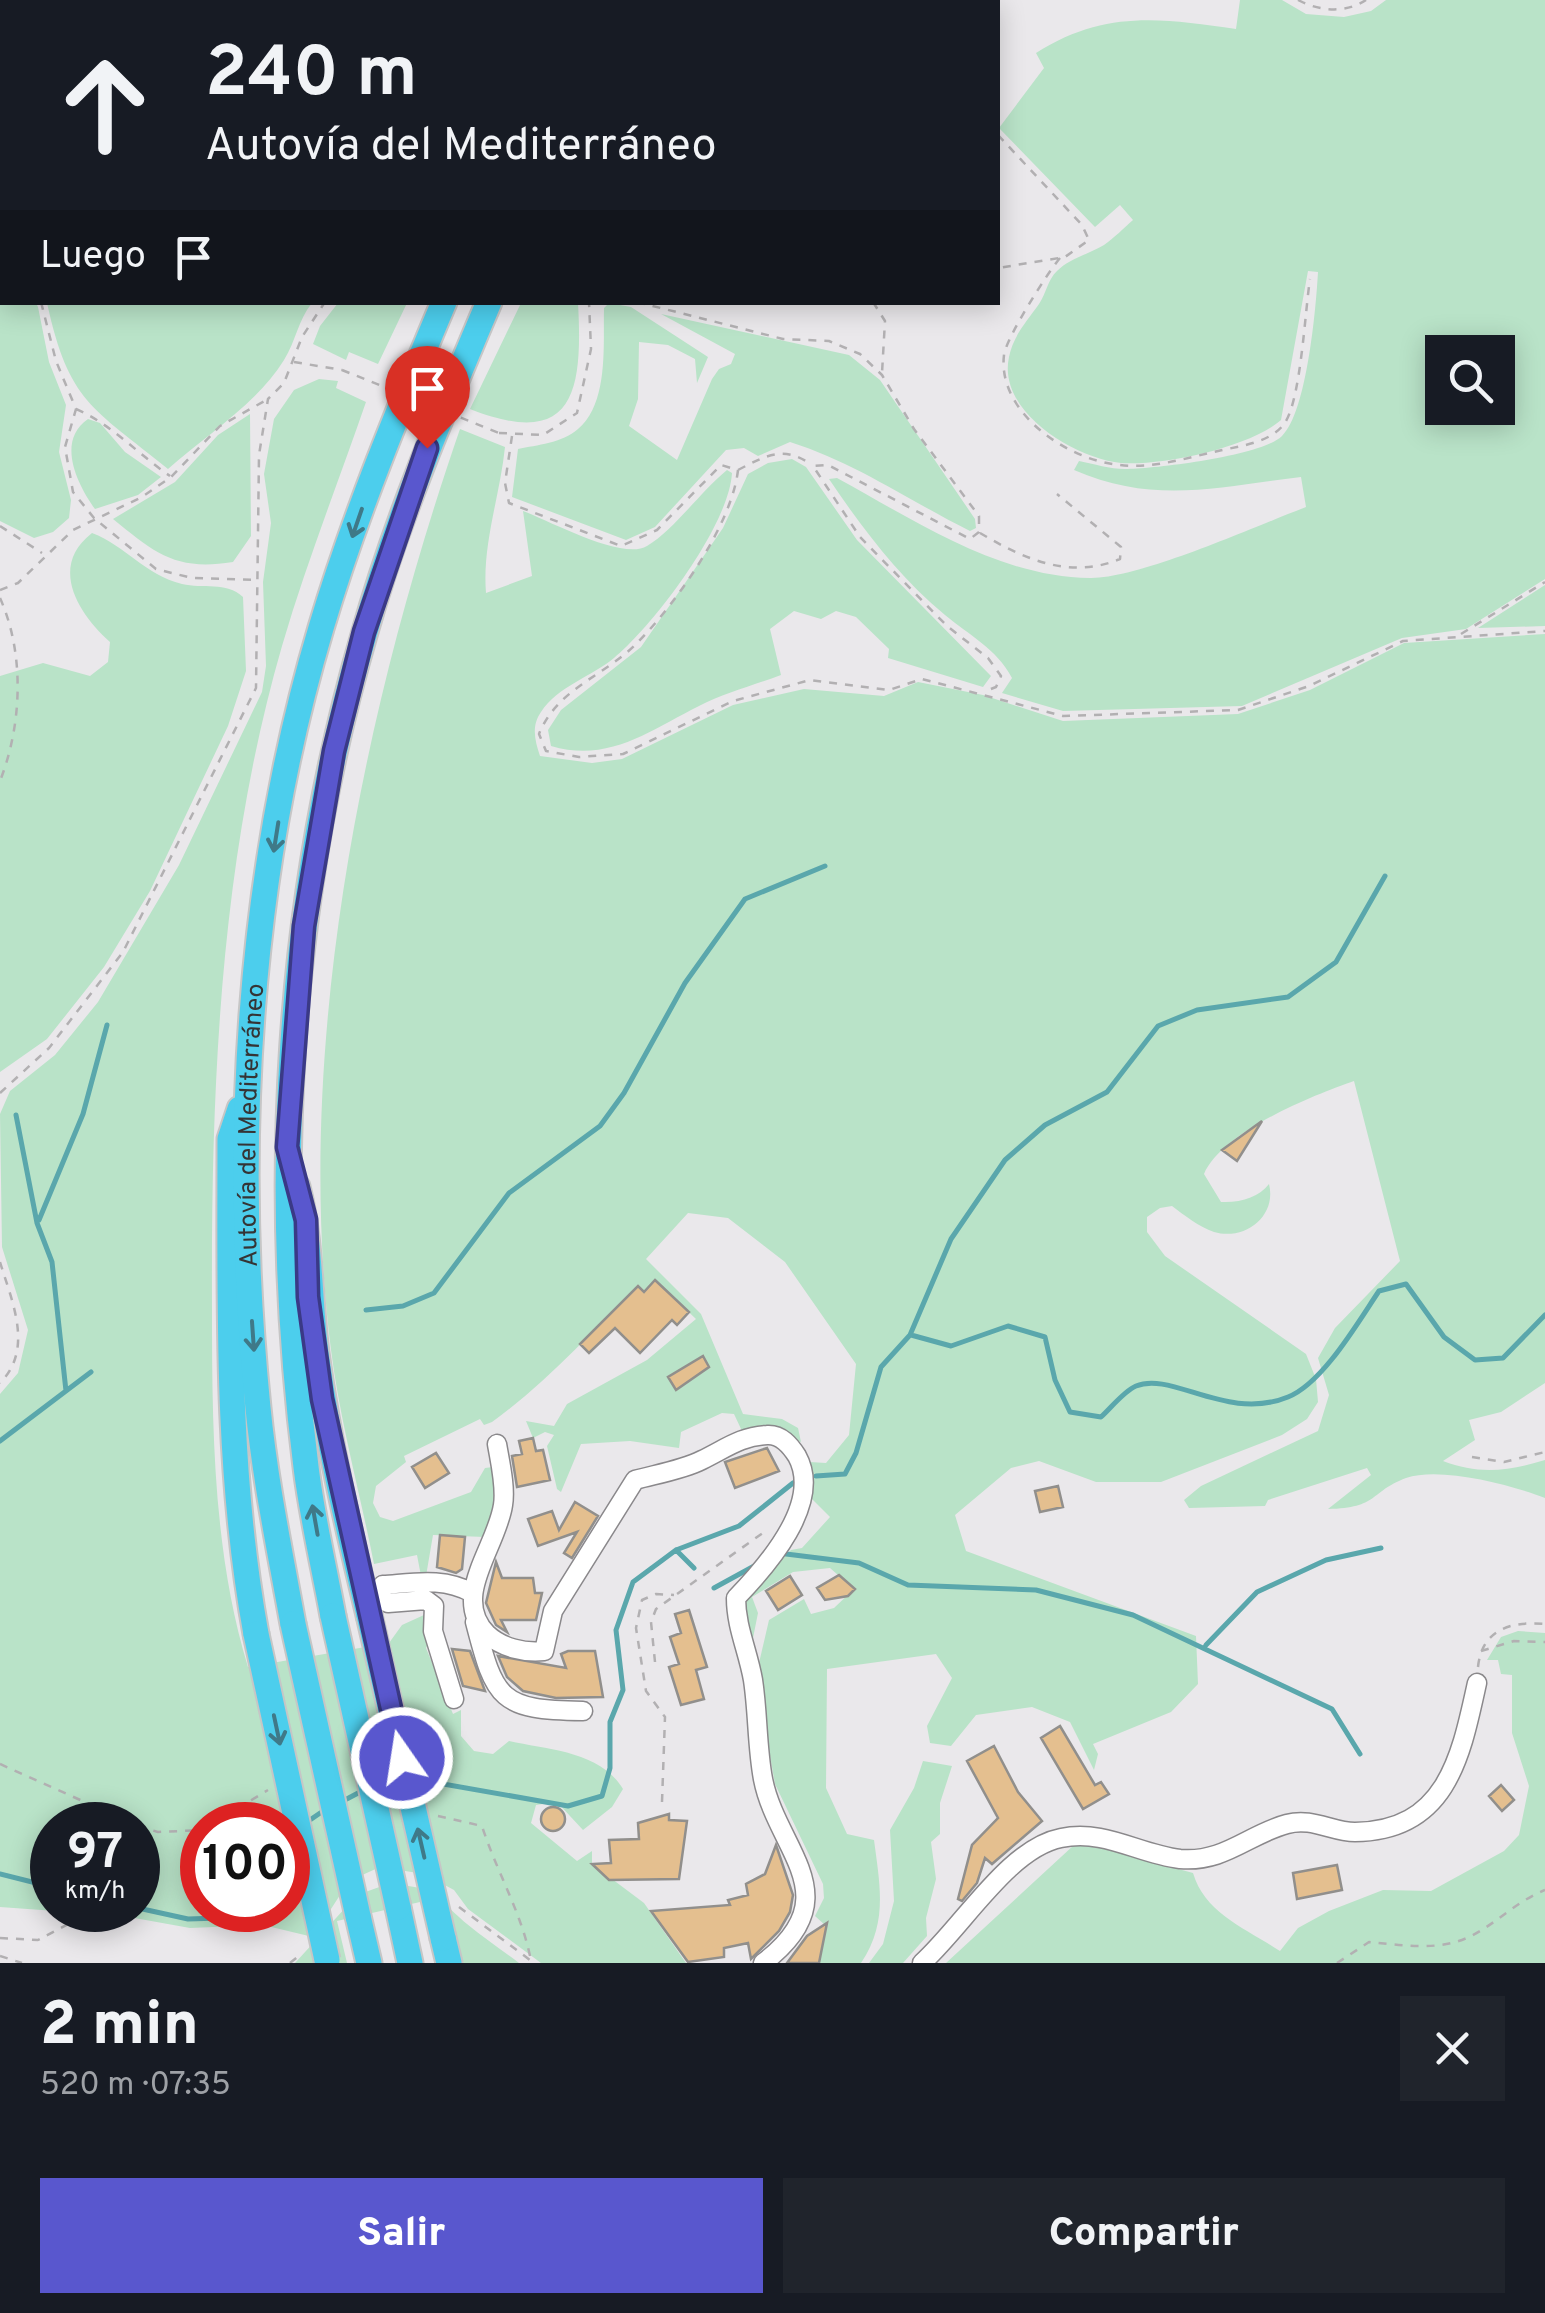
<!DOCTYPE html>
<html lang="es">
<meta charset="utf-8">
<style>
:root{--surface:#171b24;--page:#20242c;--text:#f1f3f6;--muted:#9ea1a6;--accent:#5957ce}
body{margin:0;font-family:Overpass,sans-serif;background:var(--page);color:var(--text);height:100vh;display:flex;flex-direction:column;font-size:38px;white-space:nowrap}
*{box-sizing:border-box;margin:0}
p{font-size:32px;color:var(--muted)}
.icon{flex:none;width:55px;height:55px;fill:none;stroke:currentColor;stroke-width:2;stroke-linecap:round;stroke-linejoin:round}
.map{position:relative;height:1963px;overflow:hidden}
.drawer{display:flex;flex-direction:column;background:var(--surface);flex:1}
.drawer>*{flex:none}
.guide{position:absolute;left:0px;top:0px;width:1000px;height:305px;box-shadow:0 5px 25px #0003;background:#171b24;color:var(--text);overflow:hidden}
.buttons{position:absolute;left:1425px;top:335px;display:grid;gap:20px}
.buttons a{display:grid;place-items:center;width:90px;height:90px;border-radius:0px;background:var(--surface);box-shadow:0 5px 25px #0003;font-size:50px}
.speed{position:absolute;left:30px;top:1802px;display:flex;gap:20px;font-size:50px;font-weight:700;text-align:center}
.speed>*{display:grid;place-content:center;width:130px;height:130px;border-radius:50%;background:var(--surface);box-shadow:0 5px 25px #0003;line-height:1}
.speed small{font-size:25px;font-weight:400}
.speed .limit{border:15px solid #d22;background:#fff;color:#111}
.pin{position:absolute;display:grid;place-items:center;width:85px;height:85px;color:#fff;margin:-102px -42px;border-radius:50% 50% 50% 0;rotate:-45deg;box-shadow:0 0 10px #0007}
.pin .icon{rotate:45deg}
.me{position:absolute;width:110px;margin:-55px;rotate:347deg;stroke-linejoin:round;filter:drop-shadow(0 0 8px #0008)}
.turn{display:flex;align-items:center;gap:35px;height:210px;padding:0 40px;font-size:45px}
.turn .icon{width:130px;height:130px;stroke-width:2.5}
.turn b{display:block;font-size:70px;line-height:85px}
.then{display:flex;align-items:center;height:95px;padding:0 40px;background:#0003;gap:20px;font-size:38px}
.round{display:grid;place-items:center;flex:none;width:105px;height:105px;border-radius:0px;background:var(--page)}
.summary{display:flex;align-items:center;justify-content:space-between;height:170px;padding:0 40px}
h1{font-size:60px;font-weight:800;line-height:75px}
.cta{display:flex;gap:20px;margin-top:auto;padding:20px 40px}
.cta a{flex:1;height:115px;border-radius:0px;background:var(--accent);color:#fff;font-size:40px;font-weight:800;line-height:115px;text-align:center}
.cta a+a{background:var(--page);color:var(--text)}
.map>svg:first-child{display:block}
.green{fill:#b9e3c8;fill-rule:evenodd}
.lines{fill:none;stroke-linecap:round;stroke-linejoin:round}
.stream{stroke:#5aa7ac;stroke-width:5}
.building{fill:#e4bf8f;stroke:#918f8c;stroke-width:2.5}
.minor-casing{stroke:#8a888b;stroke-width:21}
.highway-casing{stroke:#c6c6c6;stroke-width:29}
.path{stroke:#b2b0b2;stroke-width:2.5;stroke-dasharray:8 8;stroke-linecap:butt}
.minor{stroke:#fff;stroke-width:18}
.highway{stroke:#4cceed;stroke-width:25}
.highway-bridge-casing{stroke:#c6c6c6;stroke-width:29;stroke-linecap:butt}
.path-bridge{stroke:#b2b0b2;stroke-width:2.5;stroke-dasharray:8 8;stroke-linecap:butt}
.highway-bridge{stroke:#4cceed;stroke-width:25}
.oneway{stroke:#3f7988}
.route-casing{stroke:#3a3986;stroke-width:25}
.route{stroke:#5957ce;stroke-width:18}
.labels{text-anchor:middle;stroke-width:8;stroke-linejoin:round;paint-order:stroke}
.street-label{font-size:25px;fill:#353435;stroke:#eae8eb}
</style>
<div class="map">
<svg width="1545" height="1963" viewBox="0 0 1545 1963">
<rect width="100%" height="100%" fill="#eae8eb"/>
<path class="green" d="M 36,0 L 357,0 L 358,2 L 36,2 Z
M 1240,0 L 1282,0 L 1306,14 L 1344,17 L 1371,11 L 1386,0 L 1545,0 L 1545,579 L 1466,629 L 1402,638 L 1242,706 L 1063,711 L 1002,693 L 1012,678 C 996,648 970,636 945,615 C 899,577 862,528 829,479 L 837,478 C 916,521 998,577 1090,578 C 1139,579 1256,526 1306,507 L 1301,477 C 1218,487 1154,505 1074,470 L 1079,461 C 1094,464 1110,469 1125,469 C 1154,469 1262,456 1282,436 C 1307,412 1316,308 1318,272 L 1308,271 L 1281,420 C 1250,447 1163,466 1121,463 C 1075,458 997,412 1009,357 C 1013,336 1027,321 1039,304 C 1046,294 1048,279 1057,271 C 1070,258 1089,254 1104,245 C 1114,238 1124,228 1133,220 L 1120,205 L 1095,227 L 999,128 L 1044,68 L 1036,53 C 1104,10 1160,18 1236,29 ZM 1442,352 L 1498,352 L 1498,408 L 1442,408 Z
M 0,269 L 2,302 L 36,303 L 38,307 L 49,362 L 66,405 L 59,452 L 71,500 L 69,518 L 53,532 L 34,538 L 0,521 Z
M 47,303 L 47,302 L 312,303 C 298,320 296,341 284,360 C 257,404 206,435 168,469 C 92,407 69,403 47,303 Z
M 338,303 L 407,303 L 378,364 L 349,352 L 346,360 L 313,344 L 320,326 Z
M 521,303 L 578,303 C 583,392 574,450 470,409 Z
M 609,303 L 631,307 L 708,357 L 697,383 L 695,359 L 668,345 L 639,342 L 638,399 L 629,426 L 677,460 L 712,379 L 719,369 L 731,364 L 735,354 L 661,314 L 849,355 L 880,380 L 975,519 L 976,528 L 970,531 C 908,500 856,463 790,442 L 758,456 L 744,448 L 726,450 L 655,527 L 626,540 L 512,497 L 518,449 C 537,445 562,443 578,429 C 609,403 603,344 604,308 Z
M 319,379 L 338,381 L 336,388 L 366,402 C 338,483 306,564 282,646 C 220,860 211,1086 212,1307 C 212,1427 213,1553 248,1667 L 389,1643 L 402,1625 L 424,1615 L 432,1636 L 426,1648 L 453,1714 L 461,1710 L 461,1736 L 474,1751 L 493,1754 L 509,1741 C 549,1750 600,1751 623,1789 L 612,1807 L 583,1830 L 557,1802 L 536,1805 L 531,1823 L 577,1861 L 592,1851 L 592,1864 L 644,1903 L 686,1963 L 541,1963 L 468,1909 L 454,1890 L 424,1874 L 380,1867 L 349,1881 L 313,1937 L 263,1925 L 190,1928 L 90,1910 L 138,1910 L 138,1825 L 52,1825 L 52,1910 L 86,1910 L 83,1913 L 0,1907 L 0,1394 L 18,1373 L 28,1330 L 2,1247 L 0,1114 L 10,1091 L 55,1055 L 98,1002 L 179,865 L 262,692 L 266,666 L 263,582 L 271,523 L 264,474 L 274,419 L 294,390 ZM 202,1825 L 288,1825 L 288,1910 L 202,1910 Z
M 250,414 L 251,536 L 233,562 C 176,571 156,554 113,519 L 175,482 L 218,435 Z
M 88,419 L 100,423 L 125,452 L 161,477 L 138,495 L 95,509 C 77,484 56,441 88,419 Z
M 460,429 L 505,447 C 500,496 482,544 486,593 L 532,576 L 523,511 C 550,521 623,561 647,546 C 674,530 701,491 727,470 L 732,473 C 729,525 655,624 614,658 C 591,677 558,686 541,712 C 531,726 535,741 540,756 L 592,763 L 622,759 L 733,705 L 804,689 L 884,696 L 918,682 L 983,695 L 1063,721 L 1238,714 L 1310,690 L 1404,643 L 1545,634 L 1545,1383 L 1501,1412 L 1469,1420 L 1475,1440 L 1443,1461 C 1479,1475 1509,1471 1545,1460 L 1545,1498 C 1512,1485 1440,1466 1406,1478 C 1369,1492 1379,1508 1328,1509 L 1371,1475 L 1367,1468 L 1268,1500 L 1265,1506 L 1189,1508 L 1184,1500 L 1201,1486 L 1318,1431 L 1329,1395 L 1318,1358 L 1335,1328 L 1400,1261 L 1354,1081 C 1311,1096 1222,1132 1204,1174 L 1221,1202 C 1241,1203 1259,1197 1269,1184 C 1277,1216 1245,1241 1214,1232 C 1199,1227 1184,1215 1172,1206 L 1160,1208 L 1147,1217 L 1147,1232 L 1165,1256 L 1306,1354 L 1316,1379 L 1318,1402 L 1307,1419 L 1282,1435 L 1161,1482 L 1096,1482 L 1039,1461 L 1011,1468 L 955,1515 L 966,1551 L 1196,1636 L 1198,1684 L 1171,1712 L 1093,1744 L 1098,1754 L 1094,1770 L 1070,1722 L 1032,1707 L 976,1715 L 951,1746 L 930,1743 L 927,1726 L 952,1678 L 936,1654 L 827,1669 L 826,1788 L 847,1834 L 874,1840 C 880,1886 888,1923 861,1963 L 819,1963 L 826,1926 L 815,1916 L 824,1898 L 823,1884 L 775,1784 L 756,1676 L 769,1620 L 804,1599 L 811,1614 L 834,1608 L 854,1589 L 830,1568 L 793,1572 L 752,1597 L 758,1613 L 750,1653 L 743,1597 L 791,1550 L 802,1548 L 830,1517 L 810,1497 L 810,1462 L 826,1463 L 849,1435 L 856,1364 L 785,1262 L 728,1218 L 688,1213 L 646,1259 L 701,1314 L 743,1414 L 782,1419 L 798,1428 L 801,1442 L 765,1428 L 742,1431 L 734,1414 L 722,1413 L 681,1432 L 679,1448 L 630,1441 L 581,1444 L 561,1492 L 557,1489 L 547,1446 L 554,1435 L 545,1432 L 533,1438 L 526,1421 L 554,1426 L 567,1404 L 647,1360 L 696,1319 L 655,1280 L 644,1292 L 638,1286 C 592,1332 546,1383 492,1422 L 484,1425 L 480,1419 L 404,1456 L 406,1462 L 376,1486 L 373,1503 L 380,1517 L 393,1521 L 471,1492 L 485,1468 L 493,1467 L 494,1502 L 485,1537 L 433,1535 L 426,1576 L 421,1576 L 417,1555 L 374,1564 C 360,1493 340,1421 331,1350 C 293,1049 362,713 460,429 Z
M 792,459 L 806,467 L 857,540 L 991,676 L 983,687 L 888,658 L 889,649 L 856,617 L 836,611 L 821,619 L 794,611 L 770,629 L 781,675 C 754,685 724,693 699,706 C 649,731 609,763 551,746 L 548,730 L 561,710 L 641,647 L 723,528 L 748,474 L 768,463 Z
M 92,533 C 126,546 145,575 182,584 C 203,589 226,581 243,597 L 246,671 L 228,726 L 150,891 L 104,967 L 47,1039 L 0,1072 L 0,676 L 43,663 L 90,676 L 108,662 L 110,642 C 79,614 48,567 92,533 Z
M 1545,585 L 1545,626 L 1478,628 Z
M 1518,1631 L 1545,1633 L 1545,1963 L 946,1963 L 1074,1845 L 1101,1848 L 1193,1873 C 1205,1914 1247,1929 1280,1951 L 1298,1928 L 1329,1911 L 1383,1890 L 1431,1891 L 1504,1851 L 1519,1835 L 1529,1786 L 1512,1733 L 1512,1675 L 1501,1674 L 1498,1660 L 1487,1660 L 1501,1637 Z
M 923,1761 L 952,1766 L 940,1803 L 940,1834 L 931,1842 L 936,1879 L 926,1918 L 927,1936 L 903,1963 L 869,1963 L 883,1944 L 894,1901 L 890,1830 L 914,1788 Z
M 385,1885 C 436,1885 432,1894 467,1924 C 484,1938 502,1950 519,1963 L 440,1963 L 420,1902 L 337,1921 L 347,1963 L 295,1963 L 357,1895 Z"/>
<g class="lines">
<path class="stream" d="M 16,1115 L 37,1223 L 52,1262 L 66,1391
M 39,1220 L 83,1114 L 107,1025
M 366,1310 L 403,1306 L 434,1293 L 509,1193 L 600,1126 L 624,1093 L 685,983 L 745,899 L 825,866
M 911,1335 L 951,1346 L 1008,1326 L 1045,1337 L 1055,1380 L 1070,1412 L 1101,1417 C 1111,1408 1124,1391 1136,1386 C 1172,1371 1227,1422 1288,1397 C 1323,1383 1358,1322 1379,1291 L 1406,1284 L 1444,1337 L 1475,1360 L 1503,1358 L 1545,1315
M 0,1441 L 91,1372
M 816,1476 L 845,1474 L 856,1453 L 881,1367 L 910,1335 L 951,1239 L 1005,1160 L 1045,1125 L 1107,1092 L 1158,1026 L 1197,1010 L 1288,997 L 1336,962 L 1385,876
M 676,1550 L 694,1568
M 778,1553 L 859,1563 L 908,1585 L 1036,1590 L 1133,1615 L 1332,1709 L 1360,1754
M 714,1588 L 756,1565
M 1206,1645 L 1257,1592 L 1326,1560 L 1381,1548
M 415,1779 L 568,1806 L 602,1796 L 610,1768 L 610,1722 L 623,1690 L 616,1630 L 633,1582 L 676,1550 L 739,1526 L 793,1483
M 377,1785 L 399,1776
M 341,1802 L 362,1791
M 307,1822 L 326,1809
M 0,1874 L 52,1887
M 138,1908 L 188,1919 L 252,1917 L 256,1910"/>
</g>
<path class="building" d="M 1262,1121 L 1237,1161 L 1222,1150 Z
M 655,1280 L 689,1312 L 677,1325 L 672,1320 L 640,1353 L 615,1328 L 589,1353 L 580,1344 L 638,1286 L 644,1292 Z
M 703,1356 L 709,1367 L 676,1390 L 668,1377 Z
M 533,1438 L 536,1451 L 543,1450 L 550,1480 L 517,1487 L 512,1456 L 522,1454 L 519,1441 Z
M 767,1448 L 779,1471 L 735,1488 L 725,1462 Z
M 436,1453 L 449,1473 L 425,1488 L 412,1467 Z
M 1058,1486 L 1063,1507 L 1040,1512 L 1035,1491 Z
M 575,1502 L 598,1516 L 572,1558 L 564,1553 L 577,1532 L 538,1546 L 528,1519 L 552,1511 L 559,1530 Z
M 440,1535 L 465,1537 L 462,1569 L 456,1573 L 437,1567 Z
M 496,1562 L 502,1578 L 533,1578 L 535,1593 L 542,1593 L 536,1620 L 501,1620 L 507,1632 L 496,1625 L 486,1603 Z
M 839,1575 L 855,1589 L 848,1596 L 825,1600 L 817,1588 Z
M 790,1576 L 802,1595 L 778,1610 L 766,1591 Z
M 689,1610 L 707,1667 L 696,1670 L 704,1699 L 681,1705 L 669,1667 L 679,1664 L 670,1637 L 681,1633 L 675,1614 Z
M 452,1649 L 470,1651 L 485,1691 L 463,1686 Z
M 568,1651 L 595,1651 L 603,1697 L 556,1698 L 523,1691 L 507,1677 L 498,1656 L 566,1668 L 561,1654 Z
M 1060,1726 L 1095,1785 L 1101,1782 L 1109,1794 L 1083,1809 L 1041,1738 Z
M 994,1746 L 1018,1792 L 1042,1821 L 992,1864 L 985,1858 L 977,1883 L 962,1901 L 958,1899 L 972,1845 L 998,1818 L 967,1761 Z
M 1501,1785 L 1514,1800 L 1502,1811 L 1489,1796 Z
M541 1819a12 12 0 1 1 24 0a12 12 0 1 1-24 0Z
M 669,1814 L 669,1820 L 687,1821 L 679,1879 L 609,1880 L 592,1864 L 611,1863 L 609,1840 L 639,1839 L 638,1823 Z
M 776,1845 L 793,1895 L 790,1912 L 779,1931 L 751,1959 L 748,1943 L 724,1948 L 724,1957 L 688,1962 L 651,1911 L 730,1905 L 728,1900 L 748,1895 L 746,1884 L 765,1874 Z
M 1337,1865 L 1342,1890 L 1297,1899 L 1293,1873 Z
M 827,1923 L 819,1963 L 787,1963 L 807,1936 Z"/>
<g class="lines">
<defs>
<path id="minor" d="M 497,1444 C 500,1462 506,1487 503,1505 C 497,1547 450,1597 487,1634 C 502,1648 524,1653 544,1651 L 553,1611 L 635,1480 C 657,1474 682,1470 702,1460 C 725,1449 741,1436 767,1435 C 781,1434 790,1445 797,1456 C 823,1503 767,1566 736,1598 C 736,1627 748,1651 753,1680 C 758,1713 757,1747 763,1779 C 777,1851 851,1896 763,1963
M 475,1622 C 495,1700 500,1710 583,1711
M 454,1699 L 433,1631 L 434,1606 L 426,1600 L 388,1603 L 380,1599 L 383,1585 C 414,1583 444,1577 472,1593
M 922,1963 C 963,1926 1009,1848 1061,1838 C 1105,1829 1138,1854 1180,1859 C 1224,1863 1249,1834 1287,1824 C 1312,1817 1332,1832 1355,1832 C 1447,1831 1461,1756 1477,1683"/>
<g id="highway">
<path d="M 617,2 L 618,0"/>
<path d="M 664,2 L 666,0"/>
<path d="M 240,1109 L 230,1139 C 230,1306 226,1470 256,1634"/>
<path d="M 297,1187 C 311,1241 309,1298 316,1353 C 328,1441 348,1528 369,1615"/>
<path d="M 333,1616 C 324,1567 312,1517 306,1467 C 271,1189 286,905 364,635 C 396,521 443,411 489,302"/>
<path id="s1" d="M 293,1624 C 280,1552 265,1480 258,1408 C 232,1151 247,876 321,628 C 354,517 399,409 444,302"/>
<path d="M 398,1907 L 410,1963"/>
<path d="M 358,1916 L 369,1963"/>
<path d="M 443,1938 L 449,1963"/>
</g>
</defs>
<use href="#minor" class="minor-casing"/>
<use href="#highway" class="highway-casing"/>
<path class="path" d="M 497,0 L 499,2
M 1298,0 C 1319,11 1345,14 1366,0
M 890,2 L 897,0
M 998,135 L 1082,225 L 1089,240 L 1065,257 L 998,268
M 1060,258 C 1048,272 1006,338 1004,355 C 997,413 1069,461 1120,465 C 1153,469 1186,458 1218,451 C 1239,446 1273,443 1286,421 C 1301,395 1305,312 1310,279
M 0,261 L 2,262
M 41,302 L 56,361 L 76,409 L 65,447 L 73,492 L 94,518 L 156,569 L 192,578 L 257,580
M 637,302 L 783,339 L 829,341 L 860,354 L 882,375 L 914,429 L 979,516 L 979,532 L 970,539 L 828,465 L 813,466 L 860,537 L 947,626 L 988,658 L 1001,676 L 996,687 L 986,691
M 873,302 L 885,321 L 882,373
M 294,362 L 342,370
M 76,409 C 111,424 138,454 170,476
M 499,433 L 543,435 L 577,413 L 591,349 L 589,302
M 512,436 L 505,483 L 509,503 L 621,546 L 657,530 L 721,465 L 738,470 C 732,524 677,602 639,641 C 606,676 558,687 539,734 L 546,751 L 579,757 L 623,754 L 733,701 L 810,680 L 889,690 L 922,679 L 1063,716 L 1238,710 L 1309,686 L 1403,641 L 1545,631
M 738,470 C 767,455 784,445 812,465
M 0,526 L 42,553
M 980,533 C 1024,559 1070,580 1120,559 L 1121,547 L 1057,494
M 0,590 L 18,583 L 73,530 L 142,497 L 171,477 L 220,426 L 268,399
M 0,598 C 25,654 22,725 0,781
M 1461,634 L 1545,582
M 0,1093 L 49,1048 L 123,952 L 256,688 L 259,455 L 268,399 L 284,383 L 302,337 L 325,302
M 0,1262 C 12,1302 34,1349 0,1383
M 1472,1457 L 1504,1462 L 1545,1452
M 1481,1651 L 1514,1641 L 1545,1642
M 655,1662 L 651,1622 L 656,1609 L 767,1530
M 1478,1667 C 1482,1629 1511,1621 1545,1624
M 0,1764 L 136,1825
M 662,1802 L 665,1717 L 646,1691 L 636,1628 L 642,1600 L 656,1594 L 674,1595
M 438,1816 L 482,1826 C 497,1873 522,1913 531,1961
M 210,1825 L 268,1790
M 138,1826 L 158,1832 L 202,1830
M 459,1907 L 534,1963
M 0,1938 L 38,1940 L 78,1919
M 0,1956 L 22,1963
M 290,1963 L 301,1954
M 1337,1963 L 1369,1942 C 1402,1945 1439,1952 1471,1936 C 1497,1923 1517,1901 1545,1890"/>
<use href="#minor" class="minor"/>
<use href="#highway" class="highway"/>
<defs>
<path id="highway-bridge" d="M 369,1615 L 443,1938
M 333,1616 L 398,1907
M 293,1624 L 358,1916
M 256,1634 L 327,1960"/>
</defs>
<use href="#highway-bridge" class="highway-bridge-casing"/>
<path class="path-bridge" d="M 342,370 L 499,433"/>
<use href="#highway-bridge" class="highway-bridge"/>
</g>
<defs><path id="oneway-shaft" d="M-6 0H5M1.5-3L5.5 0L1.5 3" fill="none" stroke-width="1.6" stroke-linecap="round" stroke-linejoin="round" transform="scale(2.5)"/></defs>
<g class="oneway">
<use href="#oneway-shaft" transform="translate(357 523) rotate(109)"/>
<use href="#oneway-shaft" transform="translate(276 837) rotate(99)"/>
<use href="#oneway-shaft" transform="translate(253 1336) rotate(86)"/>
<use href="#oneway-shaft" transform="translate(315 1520) rotate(-100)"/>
<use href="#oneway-shaft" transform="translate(277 1730) rotate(78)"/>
<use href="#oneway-shaft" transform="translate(421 1843) rotate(-103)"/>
</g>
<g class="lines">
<defs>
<path id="route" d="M 402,1758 L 322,1399 L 308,1297 L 306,1220 L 287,1147 L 304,926 L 334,751 L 364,632 L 427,448"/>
</defs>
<use href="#route" class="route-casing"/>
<use href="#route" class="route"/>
</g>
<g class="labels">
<g class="street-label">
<text dy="9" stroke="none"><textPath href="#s1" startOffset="502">Autovía del Mediterráneo</textPath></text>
</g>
</g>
</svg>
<div class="buttons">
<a><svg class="icon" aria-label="search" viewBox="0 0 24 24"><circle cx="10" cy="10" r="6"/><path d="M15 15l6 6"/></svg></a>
</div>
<div class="speed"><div>97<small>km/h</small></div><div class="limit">100</div></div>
<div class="pin" style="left:427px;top:448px;background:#d93025"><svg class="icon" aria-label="arrive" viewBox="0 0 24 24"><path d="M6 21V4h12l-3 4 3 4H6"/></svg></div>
<svg class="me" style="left:402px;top:1758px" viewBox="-20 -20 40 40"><circle r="17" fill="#5957ce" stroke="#fff" stroke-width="3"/><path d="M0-11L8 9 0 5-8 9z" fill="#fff"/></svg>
<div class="guide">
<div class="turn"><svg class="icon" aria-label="ahead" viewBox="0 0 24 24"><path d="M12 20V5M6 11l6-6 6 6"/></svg><div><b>240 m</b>Autovía del Mediterráneo</div></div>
<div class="then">Luego<svg class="icon" aria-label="arrive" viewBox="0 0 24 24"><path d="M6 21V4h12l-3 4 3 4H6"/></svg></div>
</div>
</div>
<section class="drawer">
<div class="summary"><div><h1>2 min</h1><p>520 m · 07:35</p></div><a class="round"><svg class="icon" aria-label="close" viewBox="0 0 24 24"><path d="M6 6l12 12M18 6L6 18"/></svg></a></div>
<div class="cta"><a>Salir</a><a>Compartir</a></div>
</section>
